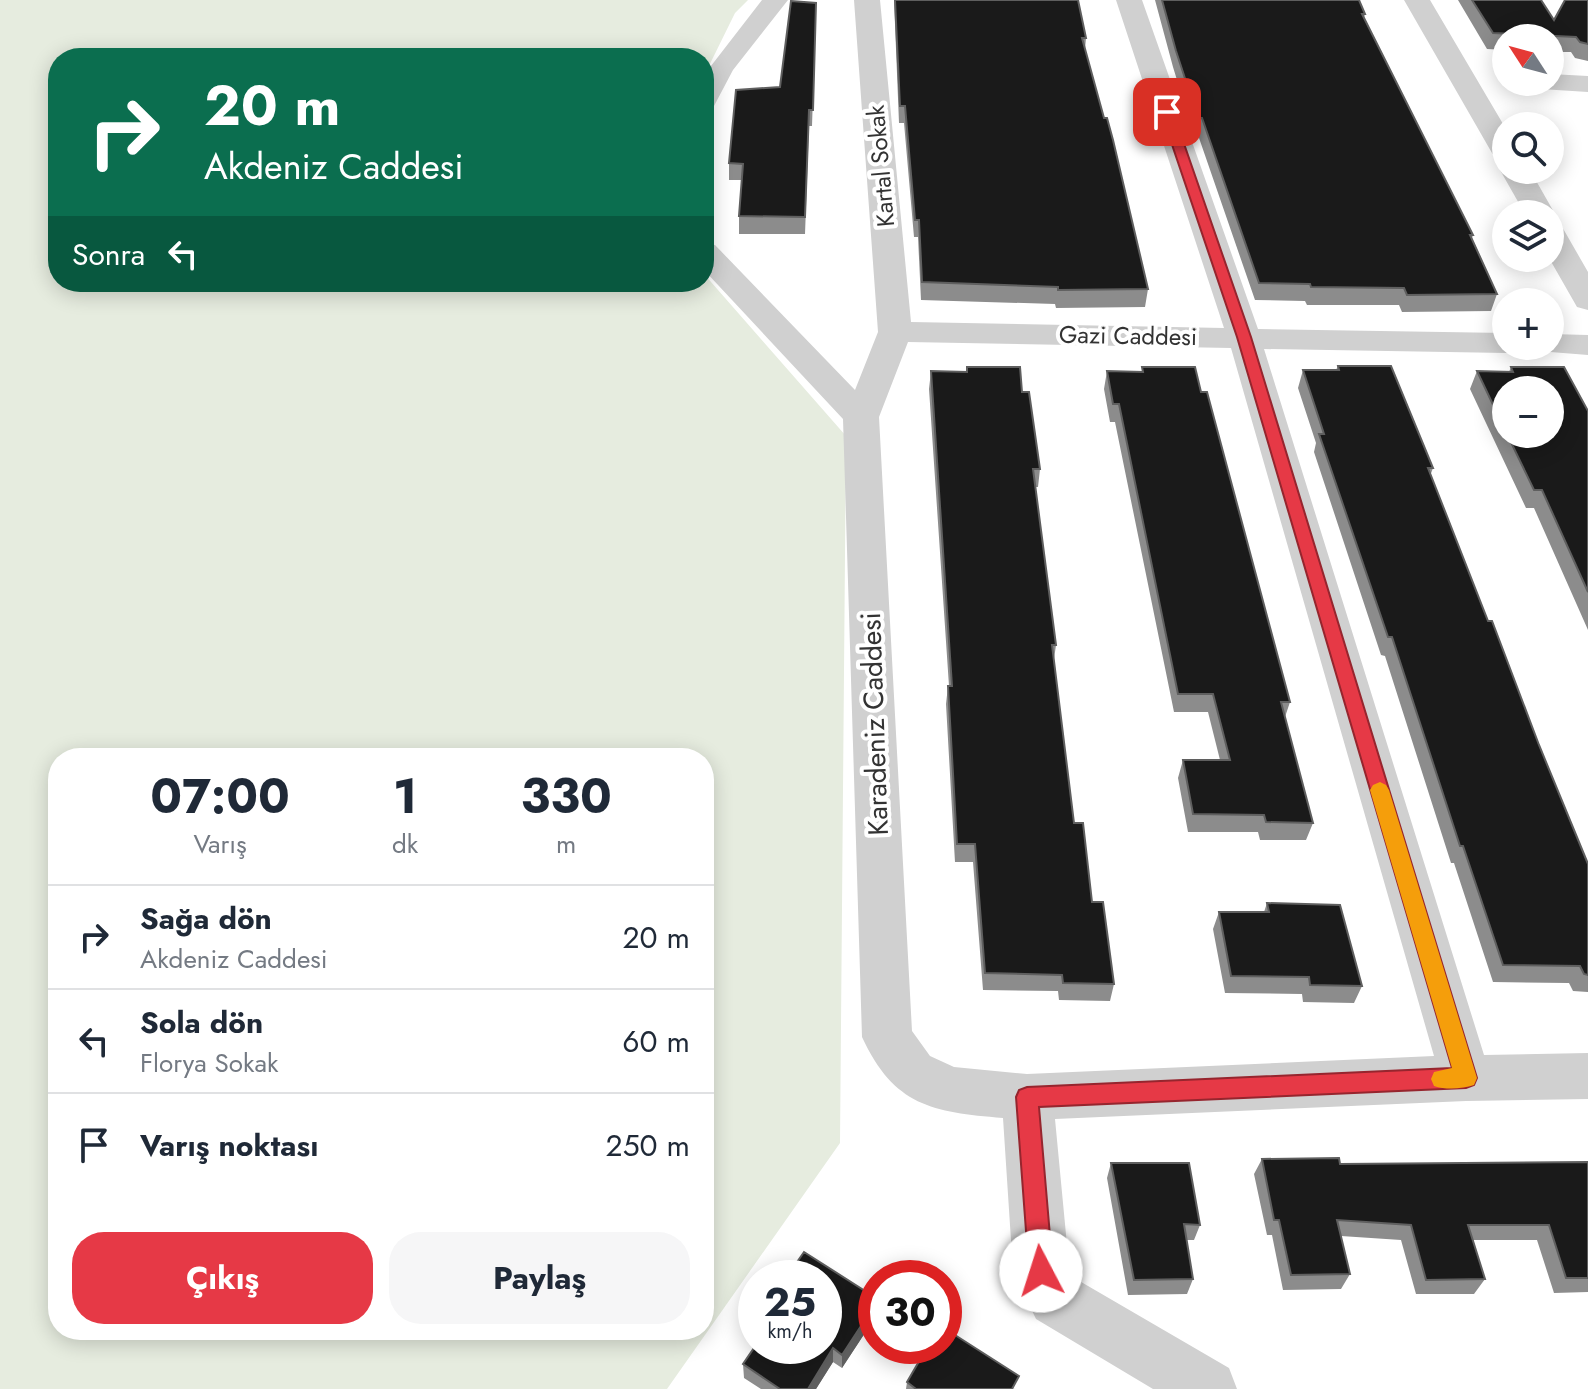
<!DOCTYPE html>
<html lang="tr">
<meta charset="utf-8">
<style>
:root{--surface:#fff;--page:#f6f6f7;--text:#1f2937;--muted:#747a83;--line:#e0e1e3;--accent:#e63946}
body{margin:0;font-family:Jost,sans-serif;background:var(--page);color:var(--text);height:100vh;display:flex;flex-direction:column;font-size:30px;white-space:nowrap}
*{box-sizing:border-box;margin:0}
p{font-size:26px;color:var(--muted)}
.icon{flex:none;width:44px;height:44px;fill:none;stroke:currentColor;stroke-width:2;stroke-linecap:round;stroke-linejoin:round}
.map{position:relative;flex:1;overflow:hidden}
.details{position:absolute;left:48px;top:748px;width:666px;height:592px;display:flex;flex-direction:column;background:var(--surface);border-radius:32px;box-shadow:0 4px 20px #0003}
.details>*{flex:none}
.guide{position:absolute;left:48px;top:48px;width:666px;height:244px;border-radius:32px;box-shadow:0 4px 20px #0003;background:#0b6e4f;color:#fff;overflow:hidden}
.needle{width:52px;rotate:306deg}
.controls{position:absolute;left:1492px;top:24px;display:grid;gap:16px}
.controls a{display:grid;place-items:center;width:72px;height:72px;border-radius:50%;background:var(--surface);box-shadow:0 4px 20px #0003;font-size:40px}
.speed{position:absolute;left:738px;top:1260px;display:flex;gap:16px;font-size:40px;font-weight:700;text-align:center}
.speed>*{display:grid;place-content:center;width:104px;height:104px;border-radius:50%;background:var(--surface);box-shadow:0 4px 20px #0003;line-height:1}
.speed small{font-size:20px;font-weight:400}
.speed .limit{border:12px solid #d22;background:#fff;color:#111}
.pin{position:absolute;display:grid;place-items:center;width:68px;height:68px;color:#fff;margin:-34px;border-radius:16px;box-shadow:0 4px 12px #0006}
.me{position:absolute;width:88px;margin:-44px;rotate:355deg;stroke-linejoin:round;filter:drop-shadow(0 0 6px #0008)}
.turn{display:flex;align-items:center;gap:28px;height:168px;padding:0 24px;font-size:36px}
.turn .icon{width:104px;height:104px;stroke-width:2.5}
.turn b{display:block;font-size:56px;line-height:68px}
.then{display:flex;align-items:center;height:76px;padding:0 24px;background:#0003;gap:16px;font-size:30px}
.eta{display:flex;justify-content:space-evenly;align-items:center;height:136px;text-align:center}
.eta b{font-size:48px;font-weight:700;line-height:56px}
.button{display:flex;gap:16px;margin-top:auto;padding:16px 24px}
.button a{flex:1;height:92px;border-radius:32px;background:var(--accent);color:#fff;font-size:32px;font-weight:700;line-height:92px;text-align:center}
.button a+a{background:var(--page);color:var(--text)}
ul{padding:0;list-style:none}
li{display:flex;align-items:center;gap:24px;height:104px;padding:0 24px;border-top:2px solid var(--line)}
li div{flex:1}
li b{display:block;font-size:30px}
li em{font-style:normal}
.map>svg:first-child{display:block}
.green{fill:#e6ecdf;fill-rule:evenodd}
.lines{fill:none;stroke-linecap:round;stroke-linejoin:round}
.minor{fill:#d0d0d0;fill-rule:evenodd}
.wall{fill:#8c8c8c;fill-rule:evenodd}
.shaded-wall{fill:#5f5f5f}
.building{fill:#1a1a1a;stroke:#5f5f5f;stroke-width:2}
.route{fill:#e63946;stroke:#96252e;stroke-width:2}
.slow{fill:#f59e0b}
.labels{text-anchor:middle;stroke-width:8;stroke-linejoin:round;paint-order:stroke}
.far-street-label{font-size:24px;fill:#333;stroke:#fff}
.street-label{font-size:28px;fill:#333;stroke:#fff}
</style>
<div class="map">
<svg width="1588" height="1389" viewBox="0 0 1588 1389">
<rect width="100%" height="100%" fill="#fff"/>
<path class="green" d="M 0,0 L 748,0 L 735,13 L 704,76 L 704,58 L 58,58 L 58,282 L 704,282 L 704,274 L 846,436 L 840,1143 L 667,1389 L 0,1389 ZM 58,758 L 704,758 L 704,1330 L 58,1330 Z"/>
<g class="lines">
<path class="minor" d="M 762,0 L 788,0 L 733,70 L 714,106 L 704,108 L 704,75 Z
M 854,0 L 880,0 L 911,322 L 1224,328 L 1116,0 L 1142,0 L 1258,329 L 1506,333 L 1506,346 L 1521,346 L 1518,350 L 1506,353 L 1264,349 L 1484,1055 L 1588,1053 L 1588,1099 L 1466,1101 L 1055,1119 L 1069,1266 L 1076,1279 L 1229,1368 L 1237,1389 L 1153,1389 L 1036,1319 L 1013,1271 L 1003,1118 C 932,1112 894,1106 862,1037 L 843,419 L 704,270 L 704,243 L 715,245 L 855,390 L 878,332 ZM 908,342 L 1231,348 L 1434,1056 L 1027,1074 L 954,1067 L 930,1056 L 912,1031 L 879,417 Z
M 1404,0 L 1430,0 L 1506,129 L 1506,162 L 1496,159 L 1492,153 Z
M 1550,74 L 1588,76 L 1588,92 L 1525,88 L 1521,82 L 1550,82 Z
M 1506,163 L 1506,170 L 1530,170 L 1555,214 L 1551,220 L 1550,214 L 1525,214 L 1500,170 Z
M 1550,223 L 1561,225 L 1588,272 L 1588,310 L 1577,307 L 1549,258 Z
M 1550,334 L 1588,335 L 1588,355 L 1538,351 L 1535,346 L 1550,346 Z"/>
</g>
<path class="wall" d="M 894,0 L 1078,0 L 1086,38 L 1085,49 L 1148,289 L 1145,307 L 1056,308 L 1055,304 L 921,300 L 918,237 L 914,237 L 904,123 L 899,123 Z
M 1155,0 L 1359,0 L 1365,14 L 1364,18 L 1473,235 L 1472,238 L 1497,294 L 1491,311 L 1402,312 L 1399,305 L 1307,305 L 1305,301 L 1255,300 L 1198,135 L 1194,135 L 1173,67 Z
M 1458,0 L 1541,0 L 1554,20 L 1588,0 L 1588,61 L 1575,58 L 1571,52 L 1550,52 L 1550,38 L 1506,38 L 1506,50 L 1487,49 Z
M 816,3 L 812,126 L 809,126 L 805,234 L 739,234 L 739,216 L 742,180 L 729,180 L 729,163 L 780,87 Z
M 1338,366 L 1433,468 L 1430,476 L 1458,548 L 1588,864 L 1588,992 L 1573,991 L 1569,983 L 1493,982 L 1454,863 L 1451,863 L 1385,656 L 1381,655 L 1314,452 L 1316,443 L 1298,388 L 1303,370 L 1336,370 Z
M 1142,367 L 1201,392 L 1290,702 L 1285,717 L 1313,823 L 1306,840 L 1260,840 L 1258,832 L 1188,832 L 1178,778 L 1183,760 L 1220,760 L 1208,712 L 1174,712 L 1115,422 L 1110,422 L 1104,389 L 1107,371 L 1142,372 Z
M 1511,367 L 1588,411 L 1588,630 L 1534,508 L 1526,508 L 1470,389 L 1477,371 L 1509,372 ZM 1506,390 L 1550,434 L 1506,434 Z
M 931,371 L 1022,392 L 1040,469 L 1038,487 L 1035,487 L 1056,645 L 1054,659 L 1074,823 L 1092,902 L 1114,984 L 1110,1001 L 1059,1000 L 1058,991 L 983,990 L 973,862 L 955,862 L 946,704 L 948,686 L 949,686 L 929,389 Z
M 1267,903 L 1362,986 L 1354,1003 L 1303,1002 L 1302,994 L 1225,993 L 1213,929 L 1219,912 L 1264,912 Z
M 1262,1159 L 1340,1164 L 1588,1162 L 1588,1292 L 1554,1293 L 1537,1240 L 1473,1240 L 1485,1279 L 1474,1294 L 1416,1294 L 1401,1240 L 1341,1236 L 1350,1274 L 1341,1289 L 1283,1290 L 1272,1235 L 1267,1235 L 1254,1174 Z
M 1111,1163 L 1200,1225 L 1194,1240 L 1186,1240 L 1193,1279 L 1187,1294 L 1128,1295 L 1107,1178 Z
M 876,1298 L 876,1316 L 842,1368 L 833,1362 L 816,1389 L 761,1389 L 744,1378 L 743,1364 Z
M 907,1382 L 1016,1389 L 906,1389 Z"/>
<path class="shaded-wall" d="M 876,1303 L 876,1316 L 842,1368 L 842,1355 Z
M 833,1348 L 833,1362 L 816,1389 L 808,1389 Z"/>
<path class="building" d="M 895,0 L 1078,0 L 1086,38 L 1082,38 L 1104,118 L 1107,118 L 1113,140 L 1148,289 L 1058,290 L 1058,287 L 922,282 L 919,220 L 915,220 L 905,106 L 900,106 Z
M 1162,0 L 1359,0 L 1365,14 L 1362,14 L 1473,235 L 1470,235 L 1497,294 L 1407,295 L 1404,288 L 1311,287 L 1310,284 L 1259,283 L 1202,118 L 1198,118 L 1176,51 Z
M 1472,0 L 1541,0 L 1554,20 L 1565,0 L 1588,0 L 1588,44 L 1580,42 L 1576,37 L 1493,33 Z
M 791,1 L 816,3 L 813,110 L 809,110 L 805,217 L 739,216 L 743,164 L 729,163 L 736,90 L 780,87 Z
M 1338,366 L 1391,366 L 1433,468 L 1428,468 L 1488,621 L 1492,621 L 1539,745 L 1588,864 L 1588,975 L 1584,974 L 1580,966 L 1503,965 L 1463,846 L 1460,846 L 1392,637 L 1388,637 L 1319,434 L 1324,434 L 1303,370 L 1339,370 Z
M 967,367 L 1020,367 L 1022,392 L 1029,392 L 1040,469 L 1033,469 L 1056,645 L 1052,645 L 1074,823 L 1083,823 L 1092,902 L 1103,902 L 1114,984 L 1063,983 L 1062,975 L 985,973 L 975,844 L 957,844 L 948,686 L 952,686 L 931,371 L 967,372 Z
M 1142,367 L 1195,367 L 1201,392 L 1207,392 L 1290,702 L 1281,702 L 1313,823 L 1266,822 L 1264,815 L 1193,814 L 1183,760 L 1230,760 L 1213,694 L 1178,694 L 1119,404 L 1113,404 L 1107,371 L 1143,372 Z
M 1511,367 L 1564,367 L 1588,411 L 1588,592 L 1542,490 L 1534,490 L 1507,434 L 1550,434 L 1550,390 L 1506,390 L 1506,432 L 1477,371 L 1513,372 Z
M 1267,903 L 1340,905 L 1362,986 L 1310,985 L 1309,977 L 1231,976 L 1219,912 L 1269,912 Z
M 1339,1158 L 1340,1164 L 1588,1162 L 1588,1278 L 1566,1278 L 1549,1225 L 1468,1225 L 1485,1279 L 1426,1280 L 1411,1225 L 1337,1220 L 1350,1274 L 1291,1275 L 1279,1220 L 1274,1220 L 1262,1159 Z
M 1111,1163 L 1189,1163 L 1200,1225 L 1184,1224 L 1193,1279 L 1134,1280 Z
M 804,1252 L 876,1298 L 876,1303 L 842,1355 L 833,1348 L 808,1389 L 780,1389 L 743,1364 L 756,1345 L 756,1346 L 824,1346 L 824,1278 L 786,1278 Z
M 944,1328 L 1019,1376 L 1012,1389 L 916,1389 L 907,1382 L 928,1346 L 944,1346 Z"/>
<path class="route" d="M 1167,109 L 1173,112 L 1251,337 L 1477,1078 L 1474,1085 L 1466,1088 L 1039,1107 L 1053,1271 L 1050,1279 L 1041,1283 L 1032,1279 L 1029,1271 L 1016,1097 L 1019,1090 L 1027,1087 L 1452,1068 L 1237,337 L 1161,112 Z"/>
<path class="slow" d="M 1380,782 L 1386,785 L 1389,790 L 1477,1078 L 1474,1085 C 1462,1089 1446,1090 1434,1086 L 1431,1079 L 1434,1072 L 1452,1068 L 1370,790 L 1373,785 Z"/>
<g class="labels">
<g class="far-street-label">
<text transform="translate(881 166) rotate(-95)" y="8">Kartal Sokak</text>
<text transform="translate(1128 336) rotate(1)" y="8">Gazi Caddesi</text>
</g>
<g class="street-label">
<text transform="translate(874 724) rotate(-92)" y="10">Karadeniz Caddesi</text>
</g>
</g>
</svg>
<div class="controls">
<a><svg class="needle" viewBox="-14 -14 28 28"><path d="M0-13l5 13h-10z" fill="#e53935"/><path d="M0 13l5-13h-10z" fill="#747a83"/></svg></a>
<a><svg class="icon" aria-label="search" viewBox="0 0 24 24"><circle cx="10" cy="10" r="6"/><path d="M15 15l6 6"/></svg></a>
<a><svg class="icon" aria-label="layers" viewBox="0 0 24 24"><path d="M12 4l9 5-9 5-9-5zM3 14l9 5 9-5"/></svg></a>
<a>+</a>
<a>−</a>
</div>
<div class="speed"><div>25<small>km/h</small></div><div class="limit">30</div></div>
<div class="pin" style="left:1167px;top:112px;background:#d93025"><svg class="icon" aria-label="arrive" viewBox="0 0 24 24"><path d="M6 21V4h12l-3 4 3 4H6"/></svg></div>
<svg class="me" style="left:1041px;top:1271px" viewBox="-20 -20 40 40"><circle r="19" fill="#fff"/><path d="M0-13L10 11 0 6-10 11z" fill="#e63946"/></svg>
<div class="guide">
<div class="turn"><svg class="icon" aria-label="right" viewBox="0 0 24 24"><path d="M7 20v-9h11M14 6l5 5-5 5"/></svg><div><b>20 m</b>Akdeniz Caddesi</div></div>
<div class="then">Sonra<svg class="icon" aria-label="left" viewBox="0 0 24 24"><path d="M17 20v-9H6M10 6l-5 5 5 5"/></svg></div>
</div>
<section class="details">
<div class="eta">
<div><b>07:00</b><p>Varış</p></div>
<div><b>1</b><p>dk</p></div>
<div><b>330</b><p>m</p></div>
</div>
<ul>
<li><svg class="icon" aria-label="right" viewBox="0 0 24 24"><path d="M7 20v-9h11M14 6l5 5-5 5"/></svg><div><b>Sağa dön</b><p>Akdeniz Caddesi</p></div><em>20 m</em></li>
<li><svg class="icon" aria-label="left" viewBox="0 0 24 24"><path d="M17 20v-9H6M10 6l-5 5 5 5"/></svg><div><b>Sola dön</b><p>Florya Sokak</p></div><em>60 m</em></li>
<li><svg class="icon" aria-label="arrive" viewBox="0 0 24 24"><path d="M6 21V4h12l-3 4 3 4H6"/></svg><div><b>Varış noktası</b></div><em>250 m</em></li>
</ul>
<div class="button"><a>Çıkış</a><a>Paylaş</a></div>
</section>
</div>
